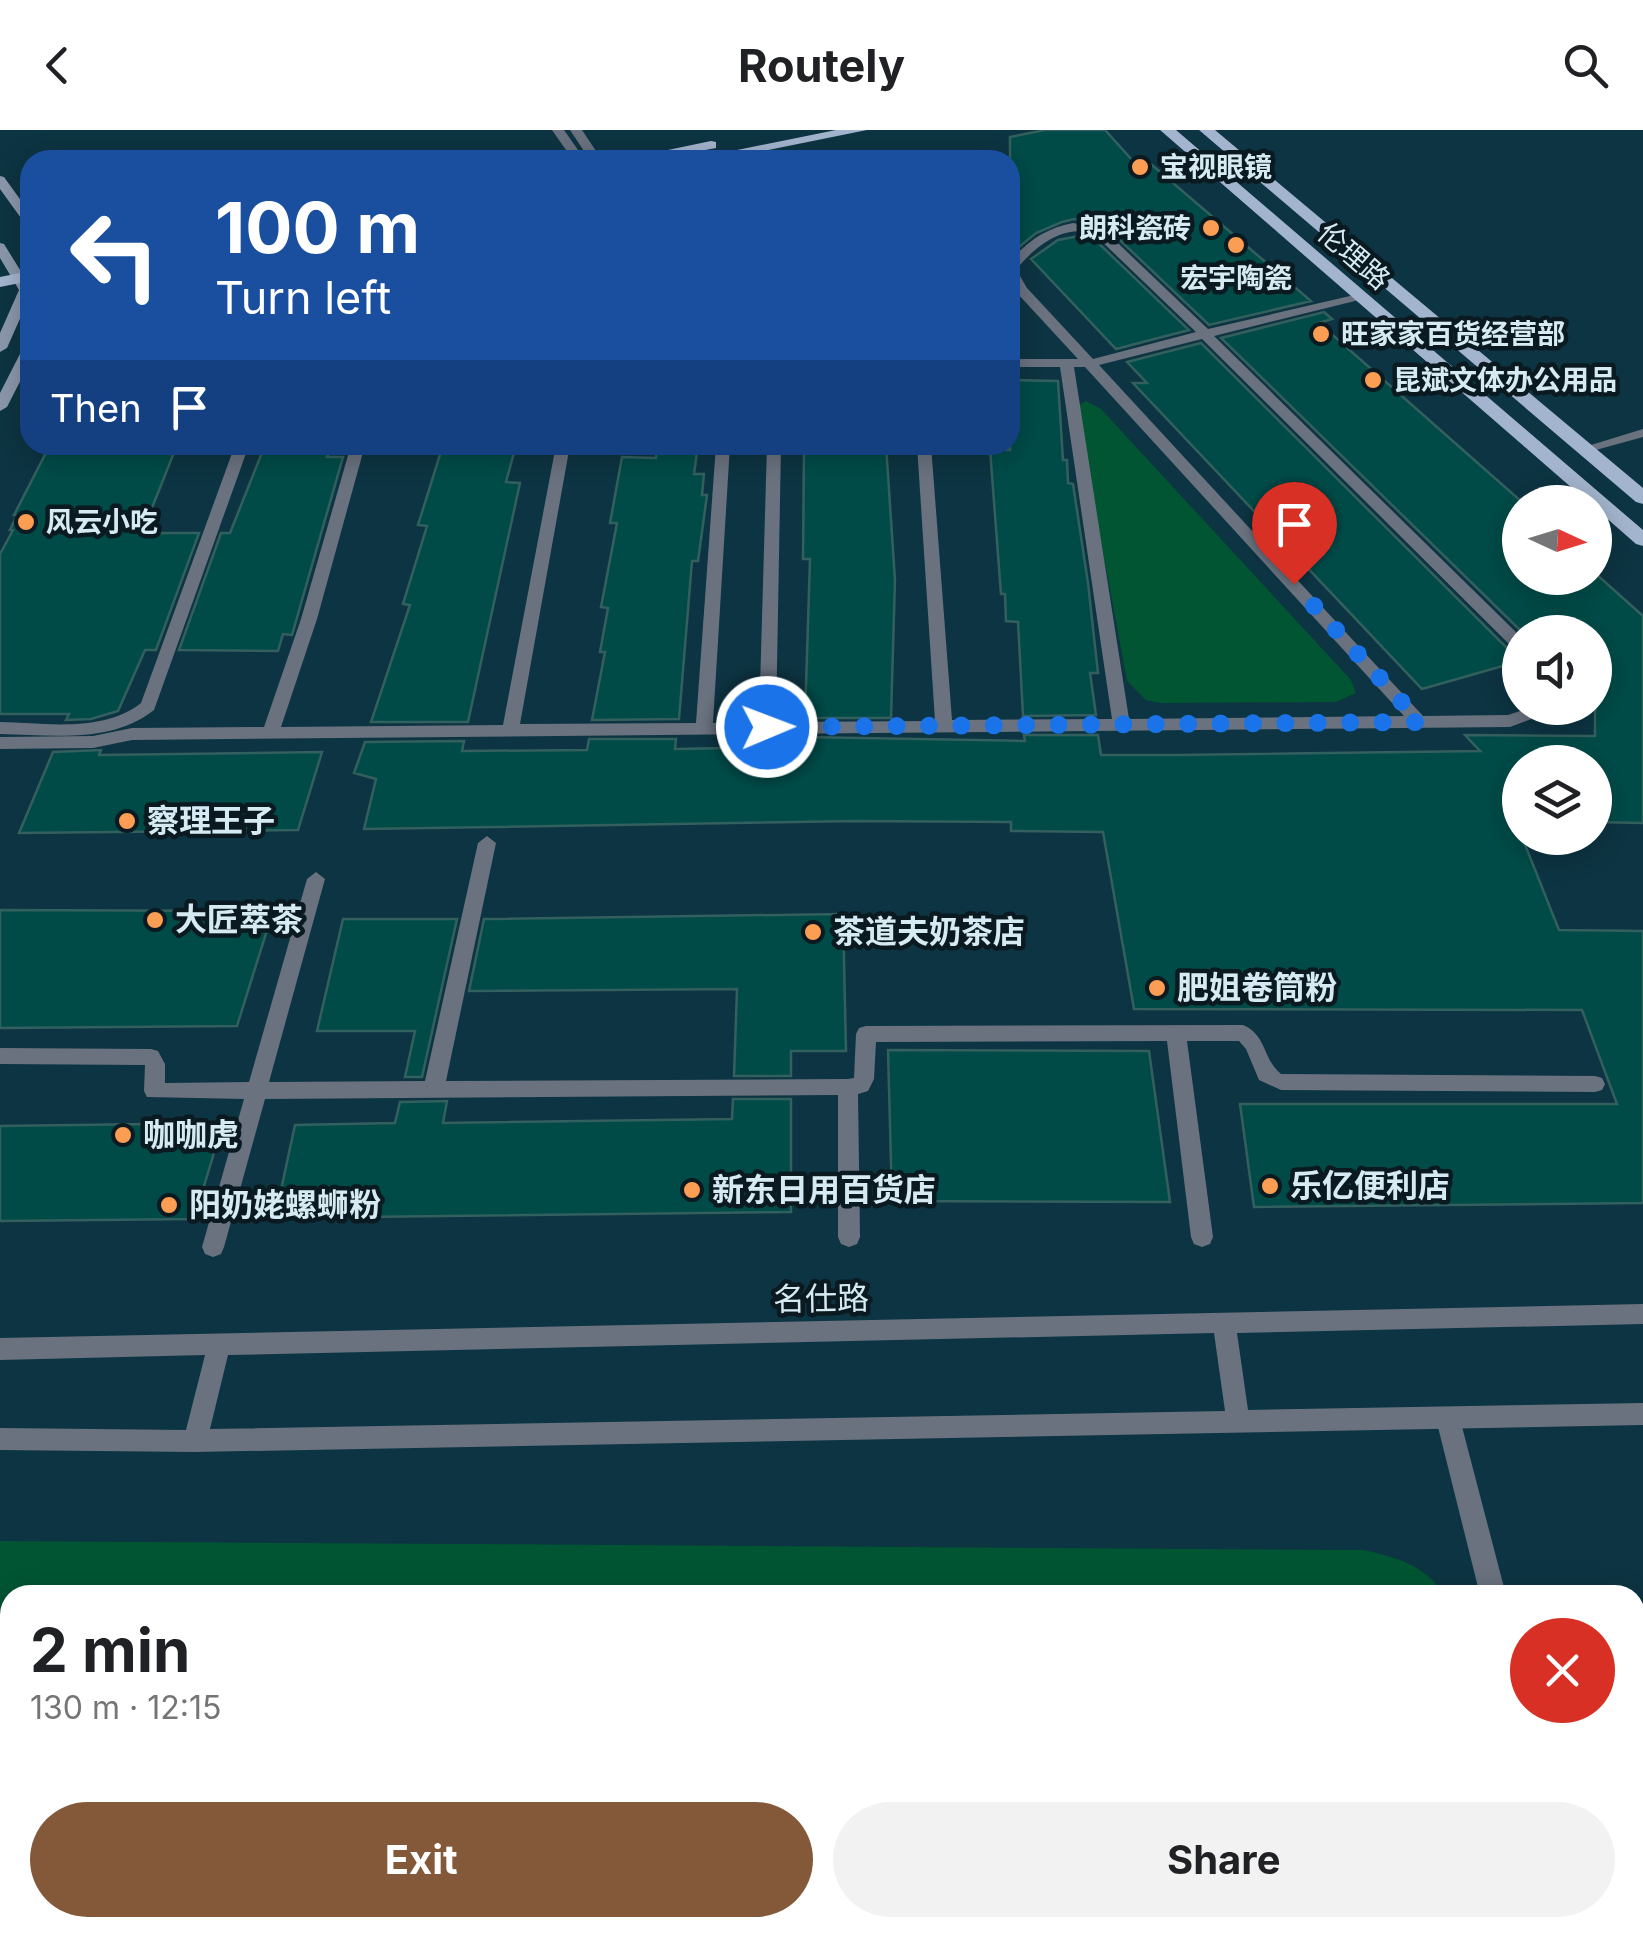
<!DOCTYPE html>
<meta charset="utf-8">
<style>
:root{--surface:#fff;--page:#f2f2f2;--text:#202124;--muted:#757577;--accent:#83593a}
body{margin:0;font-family:Inter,"Noto Sans SC",sans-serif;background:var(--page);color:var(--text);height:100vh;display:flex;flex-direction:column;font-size:38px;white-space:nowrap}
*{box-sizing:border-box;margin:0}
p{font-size:32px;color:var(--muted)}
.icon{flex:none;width:55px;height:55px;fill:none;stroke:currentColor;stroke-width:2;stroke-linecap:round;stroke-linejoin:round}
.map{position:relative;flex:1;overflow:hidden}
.details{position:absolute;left:0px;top:1455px;width:1645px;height:352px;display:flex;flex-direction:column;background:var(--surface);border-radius:30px 30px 0 0;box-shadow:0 5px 25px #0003}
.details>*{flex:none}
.banner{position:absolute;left:20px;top:20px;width:1000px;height:305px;border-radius:30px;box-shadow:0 5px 25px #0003;background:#1a4fa0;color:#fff;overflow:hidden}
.needle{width:65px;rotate:94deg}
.buttons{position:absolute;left:1502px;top:355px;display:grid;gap:20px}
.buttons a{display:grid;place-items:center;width:110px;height:110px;border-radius:50%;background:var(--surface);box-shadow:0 5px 25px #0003;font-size:50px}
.pin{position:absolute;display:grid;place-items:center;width:85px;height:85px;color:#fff;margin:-102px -42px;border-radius:50% 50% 50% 0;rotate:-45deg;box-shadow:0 0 10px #0007}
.pin .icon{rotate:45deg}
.me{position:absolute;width:110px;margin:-55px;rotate:89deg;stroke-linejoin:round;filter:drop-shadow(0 0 8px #0008)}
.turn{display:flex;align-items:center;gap:35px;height:210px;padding:0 30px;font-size:45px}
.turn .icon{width:130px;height:130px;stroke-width:2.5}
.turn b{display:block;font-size:70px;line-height:85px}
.then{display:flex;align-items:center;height:95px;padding:0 30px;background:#0003;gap:20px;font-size:38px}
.round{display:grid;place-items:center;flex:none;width:105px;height:105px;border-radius:52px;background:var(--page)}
.headline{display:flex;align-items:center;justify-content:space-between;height:170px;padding:0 30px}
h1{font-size:60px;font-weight:700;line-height:75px}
.button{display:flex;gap:20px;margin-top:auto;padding:20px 30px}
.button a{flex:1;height:115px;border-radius:60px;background:var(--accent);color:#fff;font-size:40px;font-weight:700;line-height:115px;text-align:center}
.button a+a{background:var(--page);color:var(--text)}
header{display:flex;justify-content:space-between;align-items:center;height:130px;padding:0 30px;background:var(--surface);font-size:45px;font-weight:700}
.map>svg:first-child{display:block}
.green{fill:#015532}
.building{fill:#004b48;stroke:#33605e;stroke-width:2.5}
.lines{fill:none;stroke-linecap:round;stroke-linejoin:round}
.service{fill:#6a727f;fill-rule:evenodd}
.pedestrian{fill:#6a727f;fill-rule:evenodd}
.minor{fill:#6a727f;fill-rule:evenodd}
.tertiary{fill:#6a727f;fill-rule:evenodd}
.secondary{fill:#8a97ab;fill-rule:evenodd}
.primary{fill:#a3b4ce;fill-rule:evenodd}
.route{stroke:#1a73e8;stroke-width:18;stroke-dasharray:0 32.4}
.poi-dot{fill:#fc9d54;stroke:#0a1a20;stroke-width:4}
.labels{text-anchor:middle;stroke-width:9;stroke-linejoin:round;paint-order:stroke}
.far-poi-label{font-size:28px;font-weight:bold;fill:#d5eaf2;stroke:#0a1a20;text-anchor:start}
.far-street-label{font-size:28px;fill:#d5eaf2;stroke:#0a1a20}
.poi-label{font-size:32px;font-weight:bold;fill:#d5eaf2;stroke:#0a1a20;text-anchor:start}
.street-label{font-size:32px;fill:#d5eaf2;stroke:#0a1a20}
</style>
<header><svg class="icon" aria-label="back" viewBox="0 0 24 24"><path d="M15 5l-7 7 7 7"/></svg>Routely<svg class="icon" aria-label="search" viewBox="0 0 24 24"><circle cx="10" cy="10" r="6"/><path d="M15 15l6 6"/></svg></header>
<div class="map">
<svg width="1643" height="1806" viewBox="0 0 1643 1806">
<rect width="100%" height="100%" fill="#0d3442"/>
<path class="green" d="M 1086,271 L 1101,279 L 1351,550 L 1356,563 L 1336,572 L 1160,573 L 1146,570 L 1127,551 L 1076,277 Z
M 0,1411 L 1364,1420 C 1397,1428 1426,1435 1444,1465 L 10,1465 L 10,1798 L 1535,1798 L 1537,1806 L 0,1806 Z"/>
<path class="building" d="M 1045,0 L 1105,0 L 1133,31 L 1145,29 L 1311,171 L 1209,195 L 1103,94 L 1074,89 L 1062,92 L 1036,103 L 1019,117 L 1010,107 L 1010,7 Z
M 1084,105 L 1092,107 L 1189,200 L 1116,219 L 1031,129 L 1058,110 Z
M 1324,182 L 1332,189 L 1319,193 L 1522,372 L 1520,448 L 1595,448 L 1595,443 L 1643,486 L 1643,693 L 1595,692 L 1595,632 L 1520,632 L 1520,692 L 1516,692 L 1559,800 L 1643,801 L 1643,1073 L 1254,1077 L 1240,974 L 1617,974 L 1582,880 L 1134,879 L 1103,702 L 1011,701 L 1011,692 L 856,691 L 364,699 L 376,649 L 354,643 L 365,612 L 464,611 L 462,621 L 587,620 L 589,609 L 676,609 L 675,619 L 803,617 L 804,607 L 1025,611 L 1024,605 L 1098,605 L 1101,625 L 1178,625 L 1480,621 L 1465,605 L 1595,606 L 1595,502 L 1522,502 L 1221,208 Z
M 1201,213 L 1511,522 L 1520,524 L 1520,531 L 1422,559 L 1133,253 L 1147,253 L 1127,232 Z
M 1010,250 L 1058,251 L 1063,330 L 1067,330 L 1068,353 L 1073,354 L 1088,453 L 1098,543 L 1090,543 L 1096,585 L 1023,586 L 1018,492 L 1006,491 L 1005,464 L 1001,464 L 990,319 L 1010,320 Z
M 50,315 L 177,315 L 142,403 L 199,403 L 156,520 L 145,520 L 118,581 L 91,589 L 66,590 L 69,584 L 0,584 L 0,424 L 13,400 L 10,400 L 17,385 L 14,385 Z
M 265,315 L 332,315 L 327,327 L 343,327 L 292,505 L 283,504 L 278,521 L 179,520 L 221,403 L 230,403 Z
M 443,315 L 516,315 L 506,352 L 520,353 L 468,592 L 371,592 L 410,475 L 403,474 L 427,396 L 418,395 Z
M 657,315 L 698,315 L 694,344 L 704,344 L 702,365 L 707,365 L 698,431 L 692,431 L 679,589 L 592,590 L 605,522 L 600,522 L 608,478 L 601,477 L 617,393 L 610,393 L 622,327 L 656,328 Z
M 804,315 L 886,315 L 895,450 L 891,588 L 805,588 L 810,429 L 803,429 Z
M 101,620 L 99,625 L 322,622 L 298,700 L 19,703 L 53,622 Z
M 0,780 L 273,781 L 237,896 L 0,898 Z
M 843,784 L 846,921 L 791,921 L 791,946 L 734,946 L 737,859 L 469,861 L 484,789 Z
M 343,789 L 457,789 L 422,947 L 405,947 L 415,901 L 317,901 Z
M 888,920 L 1149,921 L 1170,1072 L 892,1071 Z
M 733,969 L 791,969 L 791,1082 L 275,1088 L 295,995 L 395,993 L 400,972 L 447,971 L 443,993 L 732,989 Z
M 223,993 L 194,1089 L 0,1091 L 0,996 Z"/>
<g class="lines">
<path class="service" d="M 1073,93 L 1102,98 L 1208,199 L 1363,163 L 1363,169 L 1214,206 L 1520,506 L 1520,520 L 1514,519 L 1202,209 L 1099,235 L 1423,586 L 1508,585 L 1529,578 L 1552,578 L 1550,582 L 1510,597 L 132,610 L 93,618 L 0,619 L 0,607 L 93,606 L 132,598 L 264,597 L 301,489 L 351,315 L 365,315 L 317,489 L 281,597 L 503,595 L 556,315 L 570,315 L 520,594 L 696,593 L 716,315 L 730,315 L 713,593 L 759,592 L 767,315 L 781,315 L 776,592 L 935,591 L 917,315 L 931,315 L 952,590 L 1112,589 L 1060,237 L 1010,237 L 1010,229 L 1078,229 L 1017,163 L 1010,150 L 1010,131 C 1028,111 1046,98 1073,93 ZM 1085,101 L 1094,104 L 1196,202 L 1093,229 L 1027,158 L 1020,146 L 1020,135 C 1038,115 1057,100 1085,101 ZM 1074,237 L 1085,237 L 1404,586 L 1129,589 Z
M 235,315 L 249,315 L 154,580 C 112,614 50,605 0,604 L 0,592 C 45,593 103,603 141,573 Z"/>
<path class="pedestrian" d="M 487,706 L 496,713 L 446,951 L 848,949 L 854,948 L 856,904 L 859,898 L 866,896 L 1243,895 C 1267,905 1263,930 1281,944 L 1595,946 L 1602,948 L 1605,954 L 1602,960 L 1595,962 L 1281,960 L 1259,950 L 1246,919 L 1239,911 L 1187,911 L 1213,1107 L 1210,1114 L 1202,1117 L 1194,1114 L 1191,1107 L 1167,911 L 876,912 L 874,949 L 868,961 L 858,964 L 860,1107 L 857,1114 L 849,1117 L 841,1114 L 838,1107 L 838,965 L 265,969 L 224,1117 L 221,1124 L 213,1127 L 205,1124 L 202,1117 L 244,969 L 147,967 L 144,961 L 145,935 L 0,934 L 0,918 L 151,919 L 158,921 L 165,934 L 165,953 L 249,952 L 307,749 L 316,742 L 325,749 L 269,952 L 425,951 L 478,713 Z"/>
<path class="minor" d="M 1643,299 L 1643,307 L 1585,323 L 1578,319 Z
M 1448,1278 L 1456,1281 L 1460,1289 L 1506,1465 L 1480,1465 L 1436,1289 L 1440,1281 Z
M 1564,1798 L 1592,1798 L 1594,1806 L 1566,1806 Z"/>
<path class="tertiary" d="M 552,0 L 564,0 L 585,30 L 573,30 Z
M 570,0 L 582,0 L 602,30 L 590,30 Z
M 1643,1174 L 1643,1194 L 1237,1203 L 1248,1280 L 1643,1273 L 1643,1295 L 195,1322 L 0,1320 L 0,1298 L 186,1300 L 205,1225 L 0,1230 L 0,1208 ZM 1214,1203 L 1225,1281 L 210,1299 L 228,1225 Z"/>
<path class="secondary" d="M 0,46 L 4,47 L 30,83 L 30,96 L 26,95 L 0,59 Z
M 0,113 L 4,114 L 30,156 L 30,166 L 7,218 L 0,222 L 0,203 L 19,160 L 0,128 Z
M 30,214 L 30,232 L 7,277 L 0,281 L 0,263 L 23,218 Z"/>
<path class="primary" d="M 836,0 L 867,0 L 719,30 L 688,30 Z
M 1160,0 L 1176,0 L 1643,400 L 1643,416 L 1636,414 L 1595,378 L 1595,372 L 1588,372 Z
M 1199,0 L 1215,0 L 1643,358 L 1643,374 L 1636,372 Z
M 711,11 L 716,12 L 716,18 L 652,30 L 620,30 Z
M 30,141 L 30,151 L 0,157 L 0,147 Z"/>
</g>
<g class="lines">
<path class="route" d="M 767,597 L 1420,592 L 1294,454"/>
</g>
<g class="poi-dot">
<circle cx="1140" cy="37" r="10"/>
<circle cx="1211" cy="98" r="10"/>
<circle cx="1236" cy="115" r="10"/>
<circle cx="1321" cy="204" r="10"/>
<circle cx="1373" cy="250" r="10"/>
<circle cx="26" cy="392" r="10"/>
<circle cx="127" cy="691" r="10"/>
<circle cx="155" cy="790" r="10"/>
<circle cx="813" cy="802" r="10"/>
<circle cx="1157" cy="858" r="10"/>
<circle cx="123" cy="1005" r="10"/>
<circle cx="1270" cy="1056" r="10"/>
<circle cx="692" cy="1060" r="10"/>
<circle cx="169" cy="1075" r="10"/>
</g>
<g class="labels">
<g class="far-poi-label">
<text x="1160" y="47">宝视眼镜</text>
<text x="1191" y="108" text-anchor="end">朗科瓷砖</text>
<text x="1236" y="158" text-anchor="middle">宏宇陶瓷</text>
<text x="1341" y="214">旺家家百货经营部</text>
<text x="1393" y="260">昆斌文体办公用品</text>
<text x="46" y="402">风云小吃</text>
</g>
<g class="far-street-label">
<text transform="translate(1354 126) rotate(41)" y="10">伦理路</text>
</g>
<g class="poi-label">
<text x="147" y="702">察理王子</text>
<text x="175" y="801">大匠萃茶</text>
<text x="833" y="813">茶道夫奶茶店</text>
<text x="1177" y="869">肥姐卷筒粉</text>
<text x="143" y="1016">咖咖虎</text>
<text x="1290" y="1067">乐亿便利店</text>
<text x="712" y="1071">新东日用百货店</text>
<text x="189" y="1086">阳奶姥螺蛳粉</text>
</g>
<g class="street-label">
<text transform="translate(821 1169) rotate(-1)" y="11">名仕路</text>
</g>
</g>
</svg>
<div class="buttons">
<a><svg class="needle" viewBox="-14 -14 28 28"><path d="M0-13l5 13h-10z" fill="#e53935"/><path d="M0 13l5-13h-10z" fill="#757577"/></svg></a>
<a><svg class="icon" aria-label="sound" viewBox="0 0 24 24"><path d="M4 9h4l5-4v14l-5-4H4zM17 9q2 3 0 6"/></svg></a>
<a><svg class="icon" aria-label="layers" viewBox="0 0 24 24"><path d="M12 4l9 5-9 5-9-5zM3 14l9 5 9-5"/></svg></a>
</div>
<div class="pin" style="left:1294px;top:454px;background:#d93025"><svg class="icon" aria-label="arrive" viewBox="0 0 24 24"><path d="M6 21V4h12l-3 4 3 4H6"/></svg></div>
<svg class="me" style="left:767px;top:597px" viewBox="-20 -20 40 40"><circle r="17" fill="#1a73e8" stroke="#fff" stroke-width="3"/><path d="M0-11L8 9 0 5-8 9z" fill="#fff"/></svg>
<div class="banner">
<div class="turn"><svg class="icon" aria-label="left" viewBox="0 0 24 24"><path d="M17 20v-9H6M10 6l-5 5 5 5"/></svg><div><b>100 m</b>Turn left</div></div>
<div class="then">Then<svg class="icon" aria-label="arrive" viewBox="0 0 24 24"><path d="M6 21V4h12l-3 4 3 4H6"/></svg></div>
</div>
<section class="details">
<div class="headline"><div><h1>2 min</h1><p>130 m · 12:15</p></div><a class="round" style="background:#d93025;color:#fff"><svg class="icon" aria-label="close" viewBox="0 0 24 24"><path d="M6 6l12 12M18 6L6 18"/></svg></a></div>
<div class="button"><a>Exit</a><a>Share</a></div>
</section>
</div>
